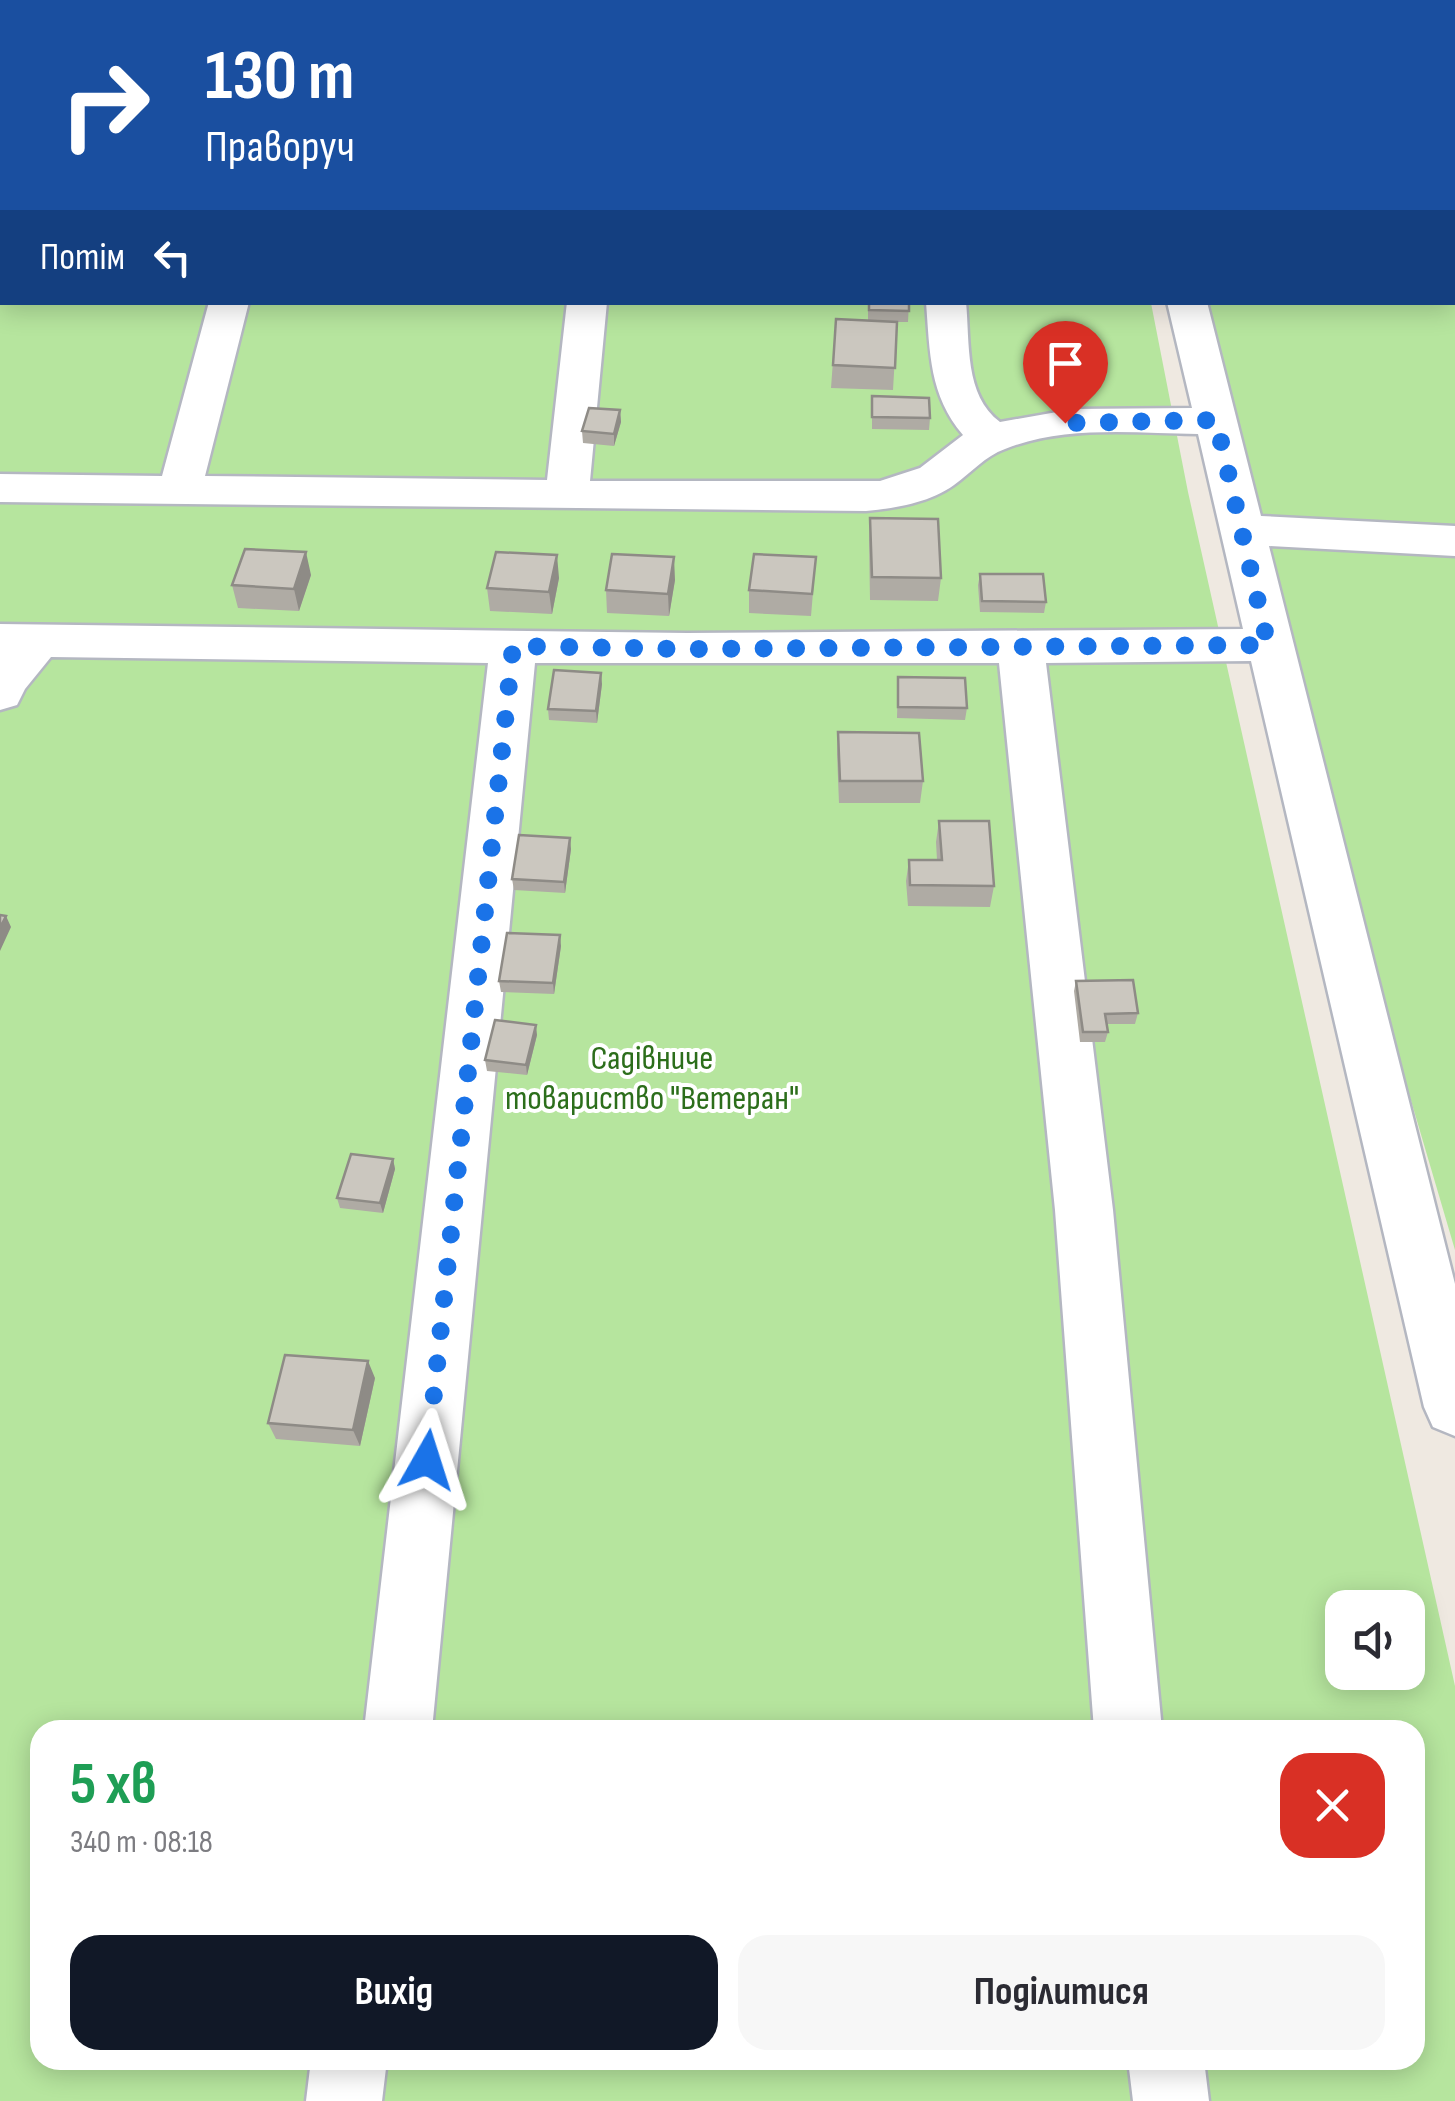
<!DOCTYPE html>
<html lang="uk">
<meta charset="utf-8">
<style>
:root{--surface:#fff;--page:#f7f7f7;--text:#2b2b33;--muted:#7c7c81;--accent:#111827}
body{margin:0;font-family:"Sofia Sans Condensed",sans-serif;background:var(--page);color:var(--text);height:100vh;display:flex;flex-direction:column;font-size:38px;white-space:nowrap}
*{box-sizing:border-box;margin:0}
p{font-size:32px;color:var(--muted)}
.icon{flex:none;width:55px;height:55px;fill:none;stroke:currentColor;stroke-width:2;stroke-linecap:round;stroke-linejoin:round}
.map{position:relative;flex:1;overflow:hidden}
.drawer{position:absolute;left:30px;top:1720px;width:1395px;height:350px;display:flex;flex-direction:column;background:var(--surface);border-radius:30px;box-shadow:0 5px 25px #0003}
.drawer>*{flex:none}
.guide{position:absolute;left:0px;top:0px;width:1455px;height:305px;box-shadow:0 5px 25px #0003;background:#1a4fa0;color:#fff;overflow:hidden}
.buttons{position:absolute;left:1325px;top:1590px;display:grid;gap:20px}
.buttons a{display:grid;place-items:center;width:100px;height:100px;border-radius:20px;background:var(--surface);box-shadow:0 5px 25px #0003;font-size:50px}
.pin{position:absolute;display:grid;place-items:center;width:85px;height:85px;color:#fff;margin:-102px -42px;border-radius:50% 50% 50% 0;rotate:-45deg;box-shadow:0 0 10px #0007}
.pin .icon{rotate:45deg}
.me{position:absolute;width:110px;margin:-55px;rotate:6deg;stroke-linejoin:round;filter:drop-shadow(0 0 8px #0008)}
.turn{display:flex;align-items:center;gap:35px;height:210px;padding:0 40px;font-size:45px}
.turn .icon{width:130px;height:130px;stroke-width:2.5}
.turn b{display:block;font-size:70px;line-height:85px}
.then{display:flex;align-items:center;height:95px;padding:0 40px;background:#0003;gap:20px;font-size:38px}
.round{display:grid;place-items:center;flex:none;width:105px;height:105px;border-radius:30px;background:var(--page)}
.summary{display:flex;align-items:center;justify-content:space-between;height:170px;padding:0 40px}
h1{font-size:60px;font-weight:700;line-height:75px;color:#1e9e55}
.cta{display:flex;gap:20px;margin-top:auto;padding:20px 40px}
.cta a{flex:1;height:115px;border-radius:30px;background:var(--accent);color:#fff;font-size:40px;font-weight:700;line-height:115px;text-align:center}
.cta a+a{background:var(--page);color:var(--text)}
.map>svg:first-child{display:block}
.green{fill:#b6e59e;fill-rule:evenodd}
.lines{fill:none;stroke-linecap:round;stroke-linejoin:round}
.minor-casing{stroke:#b4b7c1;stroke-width:5}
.minor{fill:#fff;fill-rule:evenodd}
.wall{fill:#afaba4}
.shaded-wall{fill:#8e8b86}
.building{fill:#cbc7bf;stroke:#8e8b86;stroke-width:2.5}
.route{stroke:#1a73e8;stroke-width:18;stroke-dasharray:0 32.4}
.labels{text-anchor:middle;stroke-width:8;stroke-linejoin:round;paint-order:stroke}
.park-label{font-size:35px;fill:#2c6e1b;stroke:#fff}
</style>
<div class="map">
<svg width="1455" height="2101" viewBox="0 0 1455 2101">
<rect width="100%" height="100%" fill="#efe9e1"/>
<path class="green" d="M 0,0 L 1089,0 L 2,2 L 2,302 L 1151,303 L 1188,492 L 1455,1686 L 1455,2101 L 0,2101 ZM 1342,1608 L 1408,1608 L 1408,1672 L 1342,1672 ZM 40,1730 L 1415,1730 L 1415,2060 L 40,2060 Z
M 1124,0 L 1455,0 L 1455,1250 L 1221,455 L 1189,303 L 1452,302 L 1452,2 Z"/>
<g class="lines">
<defs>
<path id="minor" d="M 985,0 L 1134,0 L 1135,1 L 987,2 Z
M 1452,57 L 1455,57 L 1455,77 L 1452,77 Z
M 1452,252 L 1455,252 L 1455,276 L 1452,276 Z
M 209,302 L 249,302 L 205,476 L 547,480 L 567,302 L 607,302 L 590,481 L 880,481 L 920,468 L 963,435 C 929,395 930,353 926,302 L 966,302 C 970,343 964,395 1000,422 L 1074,409 L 1192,408 L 1167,302 L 1207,302 L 1261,516 L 1455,526 L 1455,556 L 1269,546 L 1455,1284 L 1455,1436 L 1433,1427 L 1424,1407 L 1251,661 L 1046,663 L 1113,1210 L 1162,1730 L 1094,1730 L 1055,1210 L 999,663 L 535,663 L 432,1730 L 364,1730 L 488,663 L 51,657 L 25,689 L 17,705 L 0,710 L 0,624 L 687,633 L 1243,629 L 1198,434 C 1136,433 1063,425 1005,449 C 985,456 971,473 954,485 C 929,503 896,508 866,511 L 0,502 L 0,474 L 162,476 Z
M 311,2060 L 387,2060 L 382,2101 L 306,2101 Z
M 1128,2060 L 1204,2060 L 1209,2101 L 1133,2101 Z"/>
</defs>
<use href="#minor" class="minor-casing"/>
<use href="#minor" class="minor"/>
</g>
<path class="wall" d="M 868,302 L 909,302 L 908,322 L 897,322 L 893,390 L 831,388 L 836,319 L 868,320 Z
M 872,396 L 930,418 L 929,430 L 872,429 Z
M 620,410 L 621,422 L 614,446 L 583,443 L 582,431 Z
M 870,518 L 941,578 L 938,601 L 870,600 L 869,540 Z
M 816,557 L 811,616 L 749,613 L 749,590 Z
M 980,574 L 1046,602 L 1044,613 L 980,612 L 978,585 Z
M 311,575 L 299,611 L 238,608 L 232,585 Z
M 559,578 L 552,614 L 490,611 L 487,588 Z
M 675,580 L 669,616 L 607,613 L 606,590 Z
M 898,677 L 967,708 L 965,720 L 897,718 Z
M 602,684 L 597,723 L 549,720 L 548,709 Z
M 838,732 L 923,781 L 920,803 L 839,803 L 837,754 Z
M 939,821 L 994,886 L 990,907 L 908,906 L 906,881 L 909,860 L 937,860 L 936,842 Z
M 571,849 L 565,893 L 514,890 L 512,879 Z
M 561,946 L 554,994 L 501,992 L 499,981 Z
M 1076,981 L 1138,1013 L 1135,1024 L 1107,1024 L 1108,1032 L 1105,1042 L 1080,1042 L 1074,991 Z
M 537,1035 L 527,1075 L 487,1071 L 485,1060 Z
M 393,1159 L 395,1169 L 383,1213 L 340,1208 L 337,1198 Z
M 375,1378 L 360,1446 L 276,1439 L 268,1423 Z"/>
<path class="shaded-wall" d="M 620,410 L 621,422 L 614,446 L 614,434 Z
M 306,552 L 311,575 L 299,611 L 294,589 Z
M 557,555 L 559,578 L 552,614 L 549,592 Z
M 674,557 L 675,580 L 669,616 L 668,594 Z
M 601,673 L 602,684 L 597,723 L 596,711 Z
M 570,838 L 571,849 L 565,893 L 564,882 Z
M 6,916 L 11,927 L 0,951 L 0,928 Z
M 560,935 L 561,946 L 554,994 L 553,983 Z
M 536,1025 L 537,1035 L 527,1075 L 526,1065 Z
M 393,1159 L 395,1169 L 383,1213 L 380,1203 Z
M 368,1361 L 375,1378 L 360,1446 L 353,1430 Z"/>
<path class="building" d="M 869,302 L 909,302 L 909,311 L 869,310 Z
M 836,319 L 897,322 L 895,368 L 833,365 Z
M 872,396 L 929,398 L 930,418 L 872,417 Z
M 589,408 L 620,410 L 614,434 L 582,431 Z
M 870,518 L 938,519 L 941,578 L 872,577 Z
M 245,549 L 306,552 L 294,589 L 232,585 Z
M 496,552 L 557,555 L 549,592 L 487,588 Z
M 612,554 L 674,557 L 668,594 L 606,590 Z
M 754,554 L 816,557 L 812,594 L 749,590 Z
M 980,574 L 1043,574 L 1046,602 L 982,601 Z
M 554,670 L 601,673 L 596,711 L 548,709 Z
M 898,677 L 965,678 L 967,708 L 898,707 Z
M 838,732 L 919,733 L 923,781 L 840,781 Z
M 939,821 L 989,821 L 994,886 L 910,885 L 909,860 L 942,860 Z
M 519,835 L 570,838 L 564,882 L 512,879 Z
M 0,915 L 6,916 L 0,928 Z
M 507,933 L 560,935 L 553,983 L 499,981 Z
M 1133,980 L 1138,1013 L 1105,1014 L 1108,1032 L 1083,1032 L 1076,981 Z
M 495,1020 L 536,1025 L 526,1065 L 485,1060 Z
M 351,1154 L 393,1159 L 380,1203 L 337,1198 Z
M 285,1355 L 368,1361 L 353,1430 L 268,1423 Z"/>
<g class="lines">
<path class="route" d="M 427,1460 L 513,646 L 687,649 L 1268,645 L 1216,420 L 1065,423"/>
</g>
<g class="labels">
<g class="park-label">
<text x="652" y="1069">Садівниче<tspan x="652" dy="40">товариство "Ветеран"</tspan></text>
</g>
</g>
</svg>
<div class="buttons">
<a><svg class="icon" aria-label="sound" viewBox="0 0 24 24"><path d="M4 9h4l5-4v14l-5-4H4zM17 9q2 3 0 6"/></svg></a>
</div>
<div class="pin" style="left:1065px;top:423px;background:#d93025"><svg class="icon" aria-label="arrive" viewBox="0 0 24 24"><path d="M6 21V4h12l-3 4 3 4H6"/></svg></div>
<svg class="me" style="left:427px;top:1460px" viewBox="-20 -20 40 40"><path d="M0-17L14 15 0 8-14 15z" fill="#1a73e8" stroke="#fff" stroke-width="4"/></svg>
<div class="guide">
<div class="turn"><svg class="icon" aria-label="right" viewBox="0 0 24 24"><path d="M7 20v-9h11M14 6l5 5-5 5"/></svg><div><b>130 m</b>Праворуч</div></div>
<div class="then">Потім<svg class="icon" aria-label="left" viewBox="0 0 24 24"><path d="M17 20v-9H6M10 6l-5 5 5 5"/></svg></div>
</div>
<section class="drawer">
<div class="summary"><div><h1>5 хв</h1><p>340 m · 08:18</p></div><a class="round" style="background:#d93025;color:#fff"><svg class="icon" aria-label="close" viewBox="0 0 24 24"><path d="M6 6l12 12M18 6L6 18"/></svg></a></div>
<div class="cta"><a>Вихід</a><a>Поділитися</a></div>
</section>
</div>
